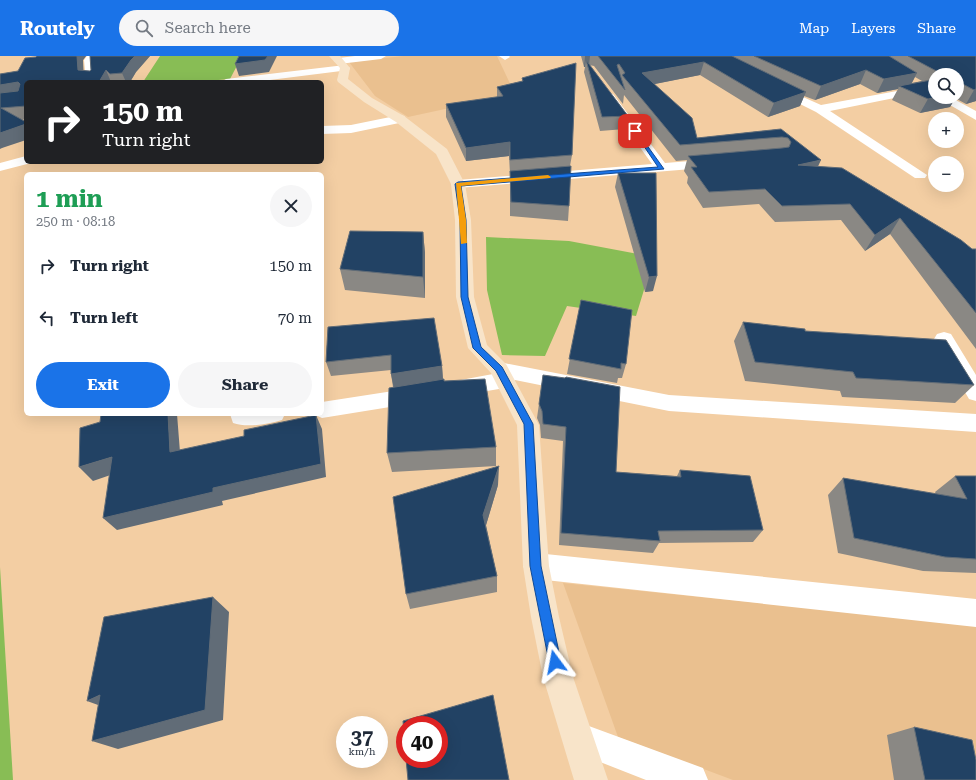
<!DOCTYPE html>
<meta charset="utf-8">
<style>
:root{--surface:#fff;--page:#f6f6f7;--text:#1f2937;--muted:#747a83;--accent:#1a73e8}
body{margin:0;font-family:"Roboto Serif",serif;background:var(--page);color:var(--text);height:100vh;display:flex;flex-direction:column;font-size:15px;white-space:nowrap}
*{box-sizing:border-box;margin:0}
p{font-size:13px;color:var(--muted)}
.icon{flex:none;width:22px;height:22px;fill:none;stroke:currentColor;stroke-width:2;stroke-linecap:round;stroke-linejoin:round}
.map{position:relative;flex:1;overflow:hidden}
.details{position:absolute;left:24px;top:116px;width:300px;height:244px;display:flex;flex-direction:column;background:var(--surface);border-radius:6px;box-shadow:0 4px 16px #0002}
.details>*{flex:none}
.banner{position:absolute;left:24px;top:24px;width:300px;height:84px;border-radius:6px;box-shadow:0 4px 16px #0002;background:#202124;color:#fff;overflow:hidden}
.tools{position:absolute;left:928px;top:12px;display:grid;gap:8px}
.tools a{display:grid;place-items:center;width:36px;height:36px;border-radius:50%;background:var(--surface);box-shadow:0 4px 16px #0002;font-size:20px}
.speed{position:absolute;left:336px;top:660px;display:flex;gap:8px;font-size:20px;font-weight:700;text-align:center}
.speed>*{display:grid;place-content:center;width:52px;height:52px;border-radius:50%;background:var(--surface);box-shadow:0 4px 16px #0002;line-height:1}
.speed small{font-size:10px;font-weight:400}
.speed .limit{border:6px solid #d22;background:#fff;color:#111}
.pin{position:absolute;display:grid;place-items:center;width:34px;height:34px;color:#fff;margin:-17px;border-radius:8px;box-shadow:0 2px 6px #0006}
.me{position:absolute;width:44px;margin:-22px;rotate:347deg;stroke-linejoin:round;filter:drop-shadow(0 0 3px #0008)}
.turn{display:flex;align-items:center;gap:14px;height:84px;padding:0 12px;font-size:18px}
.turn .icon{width:52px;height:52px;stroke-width:2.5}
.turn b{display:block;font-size:28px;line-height:34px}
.round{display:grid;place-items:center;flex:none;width:42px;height:42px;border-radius:21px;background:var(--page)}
.overview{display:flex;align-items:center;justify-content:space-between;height:68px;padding:0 12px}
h1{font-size:24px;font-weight:700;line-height:30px;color:#1e9e55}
.cta{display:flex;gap:8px;margin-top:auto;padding:8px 12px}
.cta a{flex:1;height:46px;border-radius:24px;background:var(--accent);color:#fff;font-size:16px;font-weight:700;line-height:46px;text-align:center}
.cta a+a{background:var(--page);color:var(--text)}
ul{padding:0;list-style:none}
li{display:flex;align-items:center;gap:12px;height:52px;padding:0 12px}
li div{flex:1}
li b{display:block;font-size:15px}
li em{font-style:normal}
header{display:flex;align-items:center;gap:24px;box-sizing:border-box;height:56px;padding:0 20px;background:var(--accent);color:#fff}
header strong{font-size:19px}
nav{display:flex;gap:22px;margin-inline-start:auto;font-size:14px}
.search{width:280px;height:36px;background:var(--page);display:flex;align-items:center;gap:10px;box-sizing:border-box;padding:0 14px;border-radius:22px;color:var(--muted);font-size:15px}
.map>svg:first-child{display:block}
.built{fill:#eac08f}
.green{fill:#88bd55}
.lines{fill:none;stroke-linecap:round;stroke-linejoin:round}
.street{fill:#fff;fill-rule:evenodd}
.secondary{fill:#f8e4c9;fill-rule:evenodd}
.wall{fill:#8a8884;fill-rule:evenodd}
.shaded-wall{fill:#616c77}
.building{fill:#224264;stroke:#616c77}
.route{fill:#1a73e8;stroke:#114b97}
.slow{fill:#f59e0b}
</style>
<header>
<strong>Routely</strong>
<div class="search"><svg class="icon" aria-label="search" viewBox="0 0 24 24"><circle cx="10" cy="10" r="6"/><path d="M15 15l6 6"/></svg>Search here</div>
<nav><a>Map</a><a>Layers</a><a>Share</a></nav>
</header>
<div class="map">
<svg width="976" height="724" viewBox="0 0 976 724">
<rect width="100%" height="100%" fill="#f3cea3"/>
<path class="built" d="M 403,0 L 497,0 L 515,38 L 408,61 L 375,40 L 349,6 Z
M 563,527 L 976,569 L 976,724 L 733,724 L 618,681 Z"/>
<path class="green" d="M 160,0 L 242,0 L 230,23 L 195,26 L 143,26 Z
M 486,181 L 569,185 L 654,201 L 636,260 L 567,250 L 545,300 L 502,299 L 487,234 Z
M 0,511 L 13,724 L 0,724 Z"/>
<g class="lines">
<path class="street" d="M 87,0 L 98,0 L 94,5 L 96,26 L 86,26 L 84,4 Z
M 355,0 L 386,0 L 381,3 L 339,8 L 334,5 L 339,2 Z
M 499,0 L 509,0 L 510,1 L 505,4 Z
M 345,9 L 350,12 L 349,14 L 254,26 L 221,26 L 226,23 Z
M 776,29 L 821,49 L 924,30 L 928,31 L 930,33 L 924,36 L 830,55 L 927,119 L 925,122 L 915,122 L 816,56 L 772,34 L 770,32 Z
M 609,37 L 613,38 L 665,107 L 716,103 L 721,104 L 723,107 L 721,110 L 716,111 L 458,132 L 453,131 L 451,128 L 453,125 L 458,124 L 652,108 L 603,40 Z
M 936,41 L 950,41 L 976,55 L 976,64 Z
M 400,59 L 404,60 L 406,63 L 404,66 L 351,77 L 322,78 L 322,70 L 351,69 Z
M 26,100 L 26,106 L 31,107 L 0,115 L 0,107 Z
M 944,276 L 951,278 L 976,319 L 976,345 L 969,343 L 934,283 L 937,278 Z
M 499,306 L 669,339 L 976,358 L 976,376 L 669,355 L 515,324 L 512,329 L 505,332 L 457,340 L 450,338 L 446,332 L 450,326 L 493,318 L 489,313 L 492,308 Z
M 419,331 L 427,333 L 430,339 L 427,345 L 322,362 L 313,358 L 322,358 L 322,346 Z
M 230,358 L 285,358 L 282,364 C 268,368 247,372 233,367 Z
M 536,497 L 976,543 L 976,571 L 536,523 L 527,519 L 523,510 L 527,501 Z
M 578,666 L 703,712 L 708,724 L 646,724 L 567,693 L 562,682 L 567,671 Z"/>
<path class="secondary" d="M 329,0 L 340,0 L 350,12 L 348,23 L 372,42 L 404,60 L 447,93 L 465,128 L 471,164 L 474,241 L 487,289 L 506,308 L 539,369 L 549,510 L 559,561 L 573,621 L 608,724 L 574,724 L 543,621 L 531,561 L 523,510 L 517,369 L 491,317 L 468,292 L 456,241 L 455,164 L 451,128 L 436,98 L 396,66 L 364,46 L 338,26 L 337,24 L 340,12 Z"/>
</g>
<path class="wall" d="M 37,0 L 86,0 L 83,4 L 83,15 L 90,15 L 91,14 L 90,0 L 150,0 L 136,16 L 130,26 L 26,26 L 26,63 L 22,64 L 2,92 L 0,18 L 18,15 L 36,1 Z
M 581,0 L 976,0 L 976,45 L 966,48 L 955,42 L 950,51 L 920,57 L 892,44 L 898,33 L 877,37 L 860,28 L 815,44 L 804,40 L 800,50 L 768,61 L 700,19 L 654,28 L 697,82 L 781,73 L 818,110 L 972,193 L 976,193 L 976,293 L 890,178 L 865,195 L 841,164 L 775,166 L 759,148 L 703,152 L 687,127 L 688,121 L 684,115 L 687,104 L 676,105 L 624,39 L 623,48 L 594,10 L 589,9 L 628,60 L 625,73 L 600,75 L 584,16 L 585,11 L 584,11 ZM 935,19 L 957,19 L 957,41 L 935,41 ZM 915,21 L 922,25 L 912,27 Z
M 522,22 L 572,99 L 570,110 L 569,150 L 568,165 L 510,160 L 510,118 L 509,100 L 466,105 L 446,61 L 446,48 L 497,41 L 497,31 L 522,25 Z
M 618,117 L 656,117 L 653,235 L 645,236 L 615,131 Z
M 423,176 L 425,197 L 425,242 L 345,234 L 340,213 Z
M 581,244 L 626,308 L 622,322 L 618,322 L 617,327 L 567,318 Z
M 743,266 L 805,275 L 974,329 L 955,347 L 842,341 L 840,335 L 745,325 L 734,285 Z
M 328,271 L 442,310 L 443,323 L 496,391 L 496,410 L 392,416 L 387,397 L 393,331 L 391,318 L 391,314 L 331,320 L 326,306 Z
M 543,319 L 616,416 L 677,420 L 680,414 L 763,474 L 753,486 L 659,487 L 653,497 L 559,489 L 563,385 L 541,382 L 540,369 L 537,362 Z
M 955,420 L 976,420 L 976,517 L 923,515 L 838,497 L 828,439 L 843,422 L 936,438 L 935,436 Z
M 498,429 L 486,469 L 497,520 L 497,536 L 410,553 L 406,538 Z
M 914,671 L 976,724 L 894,724 L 887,679 Z"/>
<path class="shaded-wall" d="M 77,0 L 86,0 L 83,4 L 84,26 L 78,14 Z
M 135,0 L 150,0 L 136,16 L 130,26 L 126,26 L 122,17 L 131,4 Z
M 268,0 L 277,0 L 269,16 L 239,20 L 235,8 Z
M 585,0 L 590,0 L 589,9 L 586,4 L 585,11 L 584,11 Z
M 704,6 L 700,19 L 640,31 L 642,17 Z
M 106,14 L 111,26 L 99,26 Z
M 866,14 L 860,28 L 815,44 L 821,30 Z
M 917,17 L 910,30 L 899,30 L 898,33 L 877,37 L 884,23 Z
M 18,26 L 26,39 L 0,42 L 0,29 Z
M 976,33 L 976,45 L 966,48 L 974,34 Z
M 806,36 L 800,50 L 768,61 L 774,47 Z
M 937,41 L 956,41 L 950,51 L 920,57 L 928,43 Z
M 26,68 L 26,84 L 2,92 L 0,93 L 0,77 Z
M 510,86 L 509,100 L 466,105 L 466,92 Z
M 821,104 L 814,119 L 798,109 Z
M 900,162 L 890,178 L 865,195 L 875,179 Z
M 423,176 L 425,197 L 425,242 L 423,221 Z
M 657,220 L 653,235 L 645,236 L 649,221 Z
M 442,310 L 443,325 L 394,333 L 391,318 Z
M 168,358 L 177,358 L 181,409 L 170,396 Z
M 316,359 L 322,373 L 326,421 L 222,445 L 223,449 L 117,474 L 103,462 Z
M 112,401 L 125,414 L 93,425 L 79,411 Z
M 499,410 L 498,429 L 484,476 L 483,459 Z
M 213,541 L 229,556 L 223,664 L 118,693 L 92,685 Z
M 100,639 L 112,654 L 87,645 Z"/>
<path class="building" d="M 37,0 L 77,0 L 78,14 L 90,15 L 91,14 L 90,0 L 135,0 L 131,4 L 122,17 L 110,18 L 106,14 L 99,26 L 26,26 L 26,50 L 1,52 L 26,66 L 26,68 L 0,77 L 0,37 L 18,35 L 20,28 L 18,26 L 0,29 L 0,18 L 18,15 L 25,2 L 36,1 Z
M 239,0 L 268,0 L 265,4 L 235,8 Z
M 598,0 L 732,0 L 806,36 L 774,47 L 704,6 L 642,17 L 692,62 L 697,82 L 781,73 L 821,104 L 798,109 L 842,112 L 961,184 L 972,193 L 976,193 L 976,257 L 900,162 L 875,179 L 850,148 L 782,150 L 765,133 L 709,136 L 691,111 L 697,111 L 688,100 L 782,92 L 789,91 L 791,86 L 788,82 L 782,81 L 680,89 L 622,19 L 625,17 L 619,8 L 617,9 L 625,34 Z
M 754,0 L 889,0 L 917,17 L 884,23 L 866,14 L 821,30 Z
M 908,0 L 976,0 L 976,33 L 974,34 L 959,26 L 957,26 L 957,19 L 944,19 Z
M 586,4 L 628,60 L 602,61 Z
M 576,7 L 572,99 L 510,104 L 510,86 L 466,92 L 446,48 L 503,40 L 497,31 L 523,25 L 522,22 Z
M 931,24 L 935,25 L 935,41 L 937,41 L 928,43 L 899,30 Z
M 571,110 L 569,150 L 511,146 L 510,115 Z
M 618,117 L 656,117 L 657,220 L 649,221 Z
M 350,175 L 423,176 L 423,221 L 340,213 Z
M 581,244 L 632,254 L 626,308 L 621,307 L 621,313 L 569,303 Z
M 434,262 L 442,310 L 391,318 L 391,299 L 326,306 L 328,271 Z
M 743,266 L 805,273 L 805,275 L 946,284 L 974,329 L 856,322 L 853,316 L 755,306 Z
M 543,319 L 565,322 L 566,321 L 620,331 L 616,416 L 681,421 L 680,414 L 750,420 L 763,474 L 658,475 L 660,485 L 561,477 L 566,371 L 543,368 L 542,355 L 539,348 Z
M 444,323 L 444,325 L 485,323 L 496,391 L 387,397 L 389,332 Z
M 101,358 L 168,358 L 170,396 L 244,380 L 244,374 L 316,359 L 321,408 L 213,432 L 213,436 L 103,462 L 112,401 L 79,411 L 80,372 L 100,366 Z
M 499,410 L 483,459 L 497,520 L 406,538 L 393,441 Z
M 955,420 L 976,420 L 976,503 L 945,501 L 854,482 L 843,422 L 967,443 Z
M 213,541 L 205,654 L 92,685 L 100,639 L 87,645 L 104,561 Z
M 493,639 L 509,724 L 408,724 L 406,703 L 439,703 L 439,669 L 405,669 L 405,689 L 403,665 Z
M 914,671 L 972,684 L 976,704 L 976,724 L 925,724 Z"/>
<path class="route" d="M 633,74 L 636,74 L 664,113 L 461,130 L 466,164 L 468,241 L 481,291 L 502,311 L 533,368 L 541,510 L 561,606 L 559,610 L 555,612 L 551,610 L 549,606 L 530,510 L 524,368 L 496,315 L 473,292 L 461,241 L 460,164 L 455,128 L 458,126 L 658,111 Z"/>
<path class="slow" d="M 548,119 L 551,121 L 550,122 L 461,130 L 466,164 L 467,187 L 461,188 L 456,127 Z"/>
</svg>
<div class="tools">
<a><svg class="icon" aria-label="search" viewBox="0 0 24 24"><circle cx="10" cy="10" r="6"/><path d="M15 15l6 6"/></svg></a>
<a>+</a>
<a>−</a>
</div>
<div class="speed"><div>37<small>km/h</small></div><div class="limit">40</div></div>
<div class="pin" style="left:635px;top:75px;background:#d93025"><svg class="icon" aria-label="arrive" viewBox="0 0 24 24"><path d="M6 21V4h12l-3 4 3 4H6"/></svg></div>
<svg class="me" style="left:555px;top:606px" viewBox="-20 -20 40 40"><path d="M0-17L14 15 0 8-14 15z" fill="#1a73e8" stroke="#fff" stroke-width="4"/></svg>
<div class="banner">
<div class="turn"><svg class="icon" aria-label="right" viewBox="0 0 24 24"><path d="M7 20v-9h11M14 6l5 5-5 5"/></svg><div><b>150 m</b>Turn right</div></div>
</div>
<section class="details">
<div class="overview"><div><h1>1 min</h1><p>250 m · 08:18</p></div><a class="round"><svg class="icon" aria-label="close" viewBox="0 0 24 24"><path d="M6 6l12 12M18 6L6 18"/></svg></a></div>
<ul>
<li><svg class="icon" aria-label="right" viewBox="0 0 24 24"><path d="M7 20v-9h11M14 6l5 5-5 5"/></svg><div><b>Turn right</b></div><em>150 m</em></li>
<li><svg class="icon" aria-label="left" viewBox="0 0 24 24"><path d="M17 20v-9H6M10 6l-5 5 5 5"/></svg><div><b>Turn left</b></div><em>70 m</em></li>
</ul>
<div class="cta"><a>Exit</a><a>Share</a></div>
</section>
</div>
